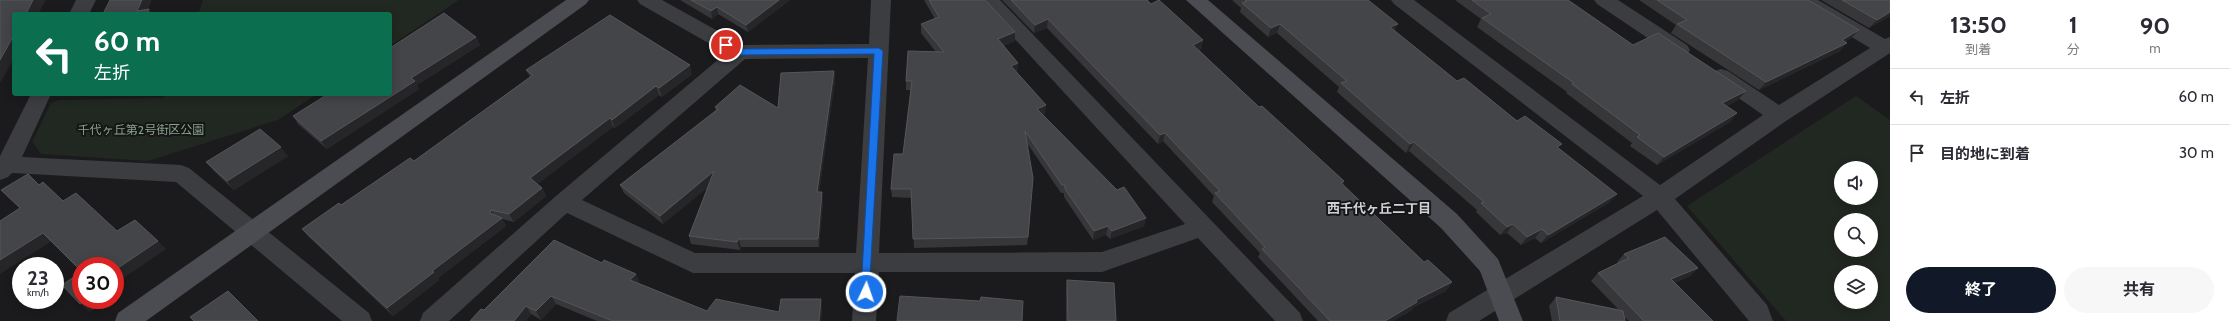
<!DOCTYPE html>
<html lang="ja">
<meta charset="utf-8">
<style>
:root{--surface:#fff;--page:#f7f7f7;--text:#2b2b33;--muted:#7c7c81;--line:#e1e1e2;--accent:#111827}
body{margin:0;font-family:Cabin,"Noto Sans JP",sans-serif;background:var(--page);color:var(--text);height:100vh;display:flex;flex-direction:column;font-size:15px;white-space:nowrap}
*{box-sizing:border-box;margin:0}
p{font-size:13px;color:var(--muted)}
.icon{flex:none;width:22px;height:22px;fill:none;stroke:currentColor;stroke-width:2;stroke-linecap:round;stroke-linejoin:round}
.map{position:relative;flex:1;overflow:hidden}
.drawer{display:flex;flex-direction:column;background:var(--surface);width:340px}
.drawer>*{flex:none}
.banner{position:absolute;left:12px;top:12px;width:380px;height:84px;border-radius:4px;box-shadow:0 2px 10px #0003;background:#0b6e4f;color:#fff;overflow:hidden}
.fabs{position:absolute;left:1834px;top:161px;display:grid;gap:8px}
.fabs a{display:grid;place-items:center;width:44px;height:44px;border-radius:50%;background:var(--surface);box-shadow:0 2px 10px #0003;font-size:20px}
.speed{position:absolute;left:12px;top:257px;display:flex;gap:8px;font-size:20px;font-weight:700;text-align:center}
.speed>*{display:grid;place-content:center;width:52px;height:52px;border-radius:50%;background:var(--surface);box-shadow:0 2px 10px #0003;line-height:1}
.speed small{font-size:10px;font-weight:400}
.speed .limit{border:6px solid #d22;background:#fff;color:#111}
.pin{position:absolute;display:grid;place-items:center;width:34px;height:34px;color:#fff;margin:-17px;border:2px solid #fff;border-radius:50%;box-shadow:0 1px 4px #0007}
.me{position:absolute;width:44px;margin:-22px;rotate:3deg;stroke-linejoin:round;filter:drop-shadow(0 0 3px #0008)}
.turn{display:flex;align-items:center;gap:14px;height:84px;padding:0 16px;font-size:18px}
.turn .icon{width:52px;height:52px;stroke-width:2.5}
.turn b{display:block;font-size:28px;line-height:34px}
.eta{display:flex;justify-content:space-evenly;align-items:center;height:68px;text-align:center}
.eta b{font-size:24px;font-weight:700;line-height:28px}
.button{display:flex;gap:8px;margin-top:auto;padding:8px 16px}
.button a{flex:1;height:46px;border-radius:24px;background:var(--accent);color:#fff;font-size:16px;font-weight:700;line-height:46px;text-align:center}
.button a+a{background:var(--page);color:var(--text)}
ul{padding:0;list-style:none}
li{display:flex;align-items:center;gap:12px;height:56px;padding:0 16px;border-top:1px solid var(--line)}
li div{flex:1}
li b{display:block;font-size:15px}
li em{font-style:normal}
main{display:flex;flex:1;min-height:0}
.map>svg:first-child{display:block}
.green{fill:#212721;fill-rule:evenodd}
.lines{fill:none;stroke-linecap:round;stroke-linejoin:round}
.street{fill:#3c3d41;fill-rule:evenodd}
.secondary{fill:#4a4c51;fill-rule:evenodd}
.wall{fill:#37373a}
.shaded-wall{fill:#262628}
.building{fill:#444548;stroke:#54565a}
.route{fill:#1a73e8;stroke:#114b97}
.labels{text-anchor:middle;stroke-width:4;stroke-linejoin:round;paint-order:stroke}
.park-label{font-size:12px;fill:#87a488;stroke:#161618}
.neighbourhood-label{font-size:13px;font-weight:bold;fill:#cfd1d7;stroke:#161618}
</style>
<main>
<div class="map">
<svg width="1890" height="321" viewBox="0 0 1890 321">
<rect width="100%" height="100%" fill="#1b1b1d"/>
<path class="green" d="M 203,0 L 459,0 L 390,46 L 390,14 L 198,14 Z
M 165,94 L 317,94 L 278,120 L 148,161 L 41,154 L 32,142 L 51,103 L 59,100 L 163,98 Z
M 1856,96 L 1890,120 L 1890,321 L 1786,321 L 1687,206 ZM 1841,168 L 1871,168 L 1871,198 L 1841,198 ZM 1841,220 L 1871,220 L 1871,250 L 1841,250 ZM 1841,272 L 1871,272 L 1871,302 L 1841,302 Z"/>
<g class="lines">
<path class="street" d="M 76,0 L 96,0 L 89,14 L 69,14 Z
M 637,0 L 662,0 L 743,45 L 869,44 L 871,0 L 891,0 L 879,253 L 1102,252 L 1185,224 L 979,0 L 1000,0 L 1300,313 L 1303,321 L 1275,321 L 1198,238 L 1102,272 L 879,272 L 876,321 L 852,321 L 855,273 L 693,273 L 567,213 L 449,321 L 420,321 L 423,313 L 556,196 L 726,53 L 640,4 ZM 868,58 L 856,253 L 695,253 L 582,200 L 745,59 Z
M 1391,0 L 1414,0 L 1660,185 L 1763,115 L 1714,81 L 1711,76 L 1714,71 L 1721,69 L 1728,71 L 1779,105 L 1870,48 L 1797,4 L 1794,0 L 1818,0 L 1885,39 L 1890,37 L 1890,53 L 1786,121 L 1675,199 L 1767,305 L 1773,321 L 1749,321 L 1657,210 L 1479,321 L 1446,321 L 1449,313 L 1643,196 L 1394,4 Z
M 1594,0 L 1618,0 L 1687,45 L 1690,50 L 1687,55 L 1680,57 L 1673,55 L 1597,4 Z
M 31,94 L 51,94 L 22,157 L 181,165 L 189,168 L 369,313 L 372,321 L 342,321 L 176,182 L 12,173 L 8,177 L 0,180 L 0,156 Z"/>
<path class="secondary" d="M 566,0 L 589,0 L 586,4 L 146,321 L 115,321 L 118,313 Z
M 1186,0 L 1208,0 L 1457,214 L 1498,259 L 1523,321 L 1499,321 L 1480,271 L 1441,228 Z"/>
</g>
<path class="wall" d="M 680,0 L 790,0 L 748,32 L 718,14 L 712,19 Z
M 924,0 L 985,0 L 1015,41 L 1003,46 L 1018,63 L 1017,71 L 1016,72 L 1045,114 L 1043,115 L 1117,190 L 1146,218 L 1144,226 L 1110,239 L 1106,235 L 1093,240 L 1064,197 L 1064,193 L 1061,193 L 1027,143 L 1028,237 L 1027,245 L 914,248 L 912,198 L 892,197 L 891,189 L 903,154 L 911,90 L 906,90 L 906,81 L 936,52 L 921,33 L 921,24 L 935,19 Z
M 1002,0 L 1147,0 L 1151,4 L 1203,40 L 1201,49 L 1199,50 L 1259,107 L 1344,181 L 1343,184 L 1424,262 L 1452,282 L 1446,291 L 1414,307 L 1412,310 L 1393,321 L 1318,321 L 1258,257 L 1260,253 L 1212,202 L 1214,196 L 1163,141 L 1158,144 L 1047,28 L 1034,33 Z
M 1232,0 L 1368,0 L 1394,31 L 1457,81 L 1559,148 L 1610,202 L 1541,243 L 1535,238 L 1521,245 L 1507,233 L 1500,235 L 1476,212 L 1477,210 L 1409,151 L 1406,153 L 1337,92 L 1339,87 L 1277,33 L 1268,37 L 1240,12 L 1241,8 Z
M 1455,0 L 1568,0 L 1633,45 L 1738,100 L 1727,106 L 1737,113 L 1730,122 L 1657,165 L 1630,146 L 1632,143 L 1566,93 L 1567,92 L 1477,27 L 1481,19 Z
M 1639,0 L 1808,0 L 1859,30 L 1851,38 L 1845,42 L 1840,51 L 1759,90 L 1671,33 L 1676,25 Z
M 1821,0 L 1890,0 L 1890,16 L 1869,28 Z
M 476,37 L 480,45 L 417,85 L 419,89 L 327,149 L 298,124 L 293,116 Z
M 526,70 L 692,74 L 662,97 L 659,95 L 615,128 L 613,127 L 537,184 L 542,188 L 546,196 L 514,222 L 502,219 L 506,226 L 438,278 L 439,280 L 393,316 L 309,237 L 302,229 L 414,161 L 530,77 Z
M 834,71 L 835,80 L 819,192 L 823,201 L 819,247 L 741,247 L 740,250 L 691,244 L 689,236 L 708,187 L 663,224 L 624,193 L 620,185 L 716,111 L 715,107 L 778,108 Z
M 288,156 L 234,190 L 214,171 L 206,162 Z
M 1624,254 L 1698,268 L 1690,276 L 1674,283 L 1713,321 L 1629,321 L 1624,317 L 1625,321 L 1552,321 L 1549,306 L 1556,297 L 1618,309 L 1591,281 L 1598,273 L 1618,263 L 1617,262 Z
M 602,263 L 636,274 L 639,282 L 638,284 L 707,311 L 779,312 L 822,307 L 821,321 L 597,321 L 556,304 L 541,320 L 531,314 L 526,321 L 470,321 L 484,310 Z
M 1067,280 L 1116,321 L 1066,321 L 1066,289 Z"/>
<path class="shaded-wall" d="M 33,0 L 46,0 L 38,14 L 26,14 Z
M 142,0 L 152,0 L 146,14 L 137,11 Z
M 779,0 L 790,0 L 748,32 L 746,25 Z
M 717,7 L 718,14 L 712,19 L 711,11 Z
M 149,9 L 153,14 L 147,14 Z
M 1890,12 L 1890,16 L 1869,28 L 1877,20 Z
M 1048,19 L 1047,28 L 1034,33 L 1035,25 Z
M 1280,24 L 1277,33 L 1268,37 L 1271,28 Z
M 1398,24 L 1394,33 L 1390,27 Z
M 1859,30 L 1851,38 L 1835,48 L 1842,40 Z
M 1015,32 L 1015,41 L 997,48 L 998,39 Z
M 14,35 L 14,58 L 1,82 L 0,82 L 0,60 Z
M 476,37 L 480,45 L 417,85 L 419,89 L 327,149 L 321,141 L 411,78 Z
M 1203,40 L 1201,49 L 1191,54 L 1193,45 Z
M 1847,43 L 1840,51 L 1759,90 L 1766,82 Z
M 1018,63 L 1017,71 L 1010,74 L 1011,66 Z
M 690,65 L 692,74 L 662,97 L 659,88 Z
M 834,71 L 835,80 L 818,201 L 817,192 Z
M 656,86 L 659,95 L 615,128 L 612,120 Z
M 1746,91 L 1738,100 L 1715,112 L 1722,103 Z
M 1046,105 L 1045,114 L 1036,118 L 1037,109 Z
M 1737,113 L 1730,122 L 1657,165 L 1664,157 Z
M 610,118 L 613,127 L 534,187 L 530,178 Z
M 1165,133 L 1163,141 L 1158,144 L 1160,135 Z
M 1414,142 L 1409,151 L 1406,153 L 1410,144 Z
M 281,147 L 288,156 L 234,190 L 227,181 Z
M 714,171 L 717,180 L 663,224 L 660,216 Z
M 542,188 L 546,196 L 514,222 L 509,214 Z
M 822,192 L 823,201 L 819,247 L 818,239 Z
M 1617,194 L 1610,202 L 1541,243 L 1548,235 Z
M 491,210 L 496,218 L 490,213 Z
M 502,218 L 506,226 L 438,278 L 439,280 L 393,316 L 387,308 L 432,271 Z
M 1146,218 L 1144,226 L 1110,239 L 1112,231 Z
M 1513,224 L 1507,233 L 1500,235 L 1507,227 Z
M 1108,226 L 1106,235 L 1093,240 L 1094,231 Z
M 1542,229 L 1535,238 L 1521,245 L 1527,237 Z
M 43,233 L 52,241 L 0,274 L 0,260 Z
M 739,239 L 741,247 L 740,250 L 737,242 Z
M 158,241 L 166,249 L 115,284 L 115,270 Z
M 1698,268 L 1690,276 L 1663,287 L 1671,279 Z
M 636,274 L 639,282 L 634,289 L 630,280 Z
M 1452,282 L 1446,291 L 1414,307 L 1412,310 L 1393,321 L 1385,321 L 1416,300 Z
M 551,296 L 556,304 L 541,320 L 536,311 Z
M 821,299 L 822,307 L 821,321 L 819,321 Z
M 87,300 L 107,300 L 90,312 L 80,304 Z
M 526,306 L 531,314 L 526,321 L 514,321 Z"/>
<path class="building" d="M 0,0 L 33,0 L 26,14 L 14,14 L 14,35 L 0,60 Z
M 110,0 L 142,0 L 137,11 L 149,9 L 147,14 L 103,14 Z
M 691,0 L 779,0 L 746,25 L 717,7 L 711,11 Z
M 929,0 L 985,0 L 1015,32 L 998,39 L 1018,63 L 1011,66 L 1046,105 L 1037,109 L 1117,190 L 1124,187 L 1146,218 L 1112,231 L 1108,226 L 1094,231 L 1065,189 L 1065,185 L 1062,185 L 1025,131 L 1033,178 L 1028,237 L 913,239 L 911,189 L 891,189 L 894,154 L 903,154 L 912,81 L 906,81 L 908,51 L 944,52 L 921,24 L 939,17 Z
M 1011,0 L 1147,0 L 1151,4 L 1159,0 L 1203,40 L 1193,45 L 1259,107 L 1262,106 L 1344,181 L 1341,183 L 1424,262 L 1428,260 L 1452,282 L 1416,300 L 1417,302 L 1385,321 L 1330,321 L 1262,249 L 1265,247 L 1215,193 L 1220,191 L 1165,133 L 1160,135 L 1048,19 L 1035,25 Z
M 1245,0 L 1368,0 L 1398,24 L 1390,27 L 1457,81 L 1464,78 L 1517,121 L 1525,116 L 1562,144 L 1557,147 L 1617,194 L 1548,235 L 1542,229 L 1527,237 L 1513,224 L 1507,227 L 1481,203 L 1484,202 L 1414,142 L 1410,144 L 1341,83 L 1347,81 L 1280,24 L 1271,28 L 1242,3 L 1247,1 Z
M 1472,0 L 1568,0 L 1633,45 L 1658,33 L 1746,91 L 1722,103 L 1737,113 L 1664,157 L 1637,137 L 1640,135 L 1572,84 L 1574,83 L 1482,18 L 1491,14 Z
M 1657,0 L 1808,0 L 1859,30 L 1842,40 L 1847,43 L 1766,82 L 1677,24 L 1687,20 Z
M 1842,0 L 1890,0 L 1890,12 L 1877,20 Z
M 444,13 L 476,37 L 411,78 L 415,81 L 321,141 L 293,116 L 328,94 L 390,94 L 390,48 Z
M 610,15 L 690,65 L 659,88 L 656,86 L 612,120 L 610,118 L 530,178 L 542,188 L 509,214 L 491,210 L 490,213 L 502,218 L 432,271 L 434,272 L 387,308 L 302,229 L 339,203 L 341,205 L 410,158 L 414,161 L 533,75 L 526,70 Z
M 834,71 L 817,192 L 822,192 L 818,239 L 739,239 L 737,242 L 689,236 L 714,171 L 660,216 L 620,185 L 718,109 L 715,107 L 740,85 L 778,108 L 781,73 Z
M 260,129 L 281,147 L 227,181 L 206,162 Z
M 28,174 L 39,185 L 43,182 L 63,201 L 76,193 L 117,231 L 135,220 L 158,241 L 115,270 L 115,266 L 81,266 L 81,271 L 43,233 L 0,260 L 0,221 L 20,208 L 1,190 Z
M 1665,237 L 1698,268 L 1671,279 L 1713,321 L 1644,321 L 1598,273 L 1629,258 L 1624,254 Z
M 554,240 L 602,263 L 604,260 L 636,274 L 630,280 L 707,311 L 716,299 L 779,312 L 781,299 L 821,299 L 819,321 L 613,321 L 551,296 L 536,311 L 526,306 L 514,321 L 470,321 L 481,309 L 484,310 Z
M 81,272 L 81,300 L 87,300 L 80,304 L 62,285 Z
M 1067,280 L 1114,283 L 1116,321 L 1068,321 Z
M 228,291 L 258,321 L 194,321 L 190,317 Z
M 900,296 L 980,301 L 981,297 L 1023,301 L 1022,321 L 897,321 Z
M 1556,297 L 1623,311 L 1625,321 L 1560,321 Z"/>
<path class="route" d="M 726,42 L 741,49 L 879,48 L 883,51 L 869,295 L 866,297 L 861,292 L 874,54 L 740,55 L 724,47 L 724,43 Z"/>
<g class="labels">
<g class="park-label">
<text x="141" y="134">千代ヶ丘第2号街区公園</text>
</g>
<g class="neighbourhood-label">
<text x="1379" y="213">西千代ヶ丘二丁目</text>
</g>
</g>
</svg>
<div class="fabs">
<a><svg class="icon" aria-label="sound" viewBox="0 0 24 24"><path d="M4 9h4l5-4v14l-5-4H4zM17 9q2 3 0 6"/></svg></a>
<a><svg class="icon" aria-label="search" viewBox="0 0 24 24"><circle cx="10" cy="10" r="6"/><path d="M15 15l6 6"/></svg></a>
<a><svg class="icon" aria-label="layers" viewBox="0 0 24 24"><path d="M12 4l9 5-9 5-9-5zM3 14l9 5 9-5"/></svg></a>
</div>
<div class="speed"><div>23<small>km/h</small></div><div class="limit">30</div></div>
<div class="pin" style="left:726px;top:45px;background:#d93025"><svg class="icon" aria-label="arrive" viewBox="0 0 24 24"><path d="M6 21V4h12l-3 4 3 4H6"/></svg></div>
<svg class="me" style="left:866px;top:292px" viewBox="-20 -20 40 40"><circle r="17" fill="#1a73e8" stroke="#fff" stroke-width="3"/><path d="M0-11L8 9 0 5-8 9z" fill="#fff"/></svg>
<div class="banner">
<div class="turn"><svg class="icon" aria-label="left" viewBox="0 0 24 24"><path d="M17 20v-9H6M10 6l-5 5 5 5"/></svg><div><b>60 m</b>左折</div></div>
</div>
</div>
<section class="drawer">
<div class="eta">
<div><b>13:50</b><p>到着</p></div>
<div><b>1</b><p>分</p></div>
<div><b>90</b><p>m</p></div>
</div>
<ul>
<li><svg class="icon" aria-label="left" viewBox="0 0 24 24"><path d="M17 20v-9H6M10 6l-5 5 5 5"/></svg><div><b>左折</b></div><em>60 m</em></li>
<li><svg class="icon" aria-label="arrive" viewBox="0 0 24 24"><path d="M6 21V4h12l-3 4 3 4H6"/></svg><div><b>目的地に到着</b></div><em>30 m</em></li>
</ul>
<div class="button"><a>終了</a><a>共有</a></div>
</section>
</main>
